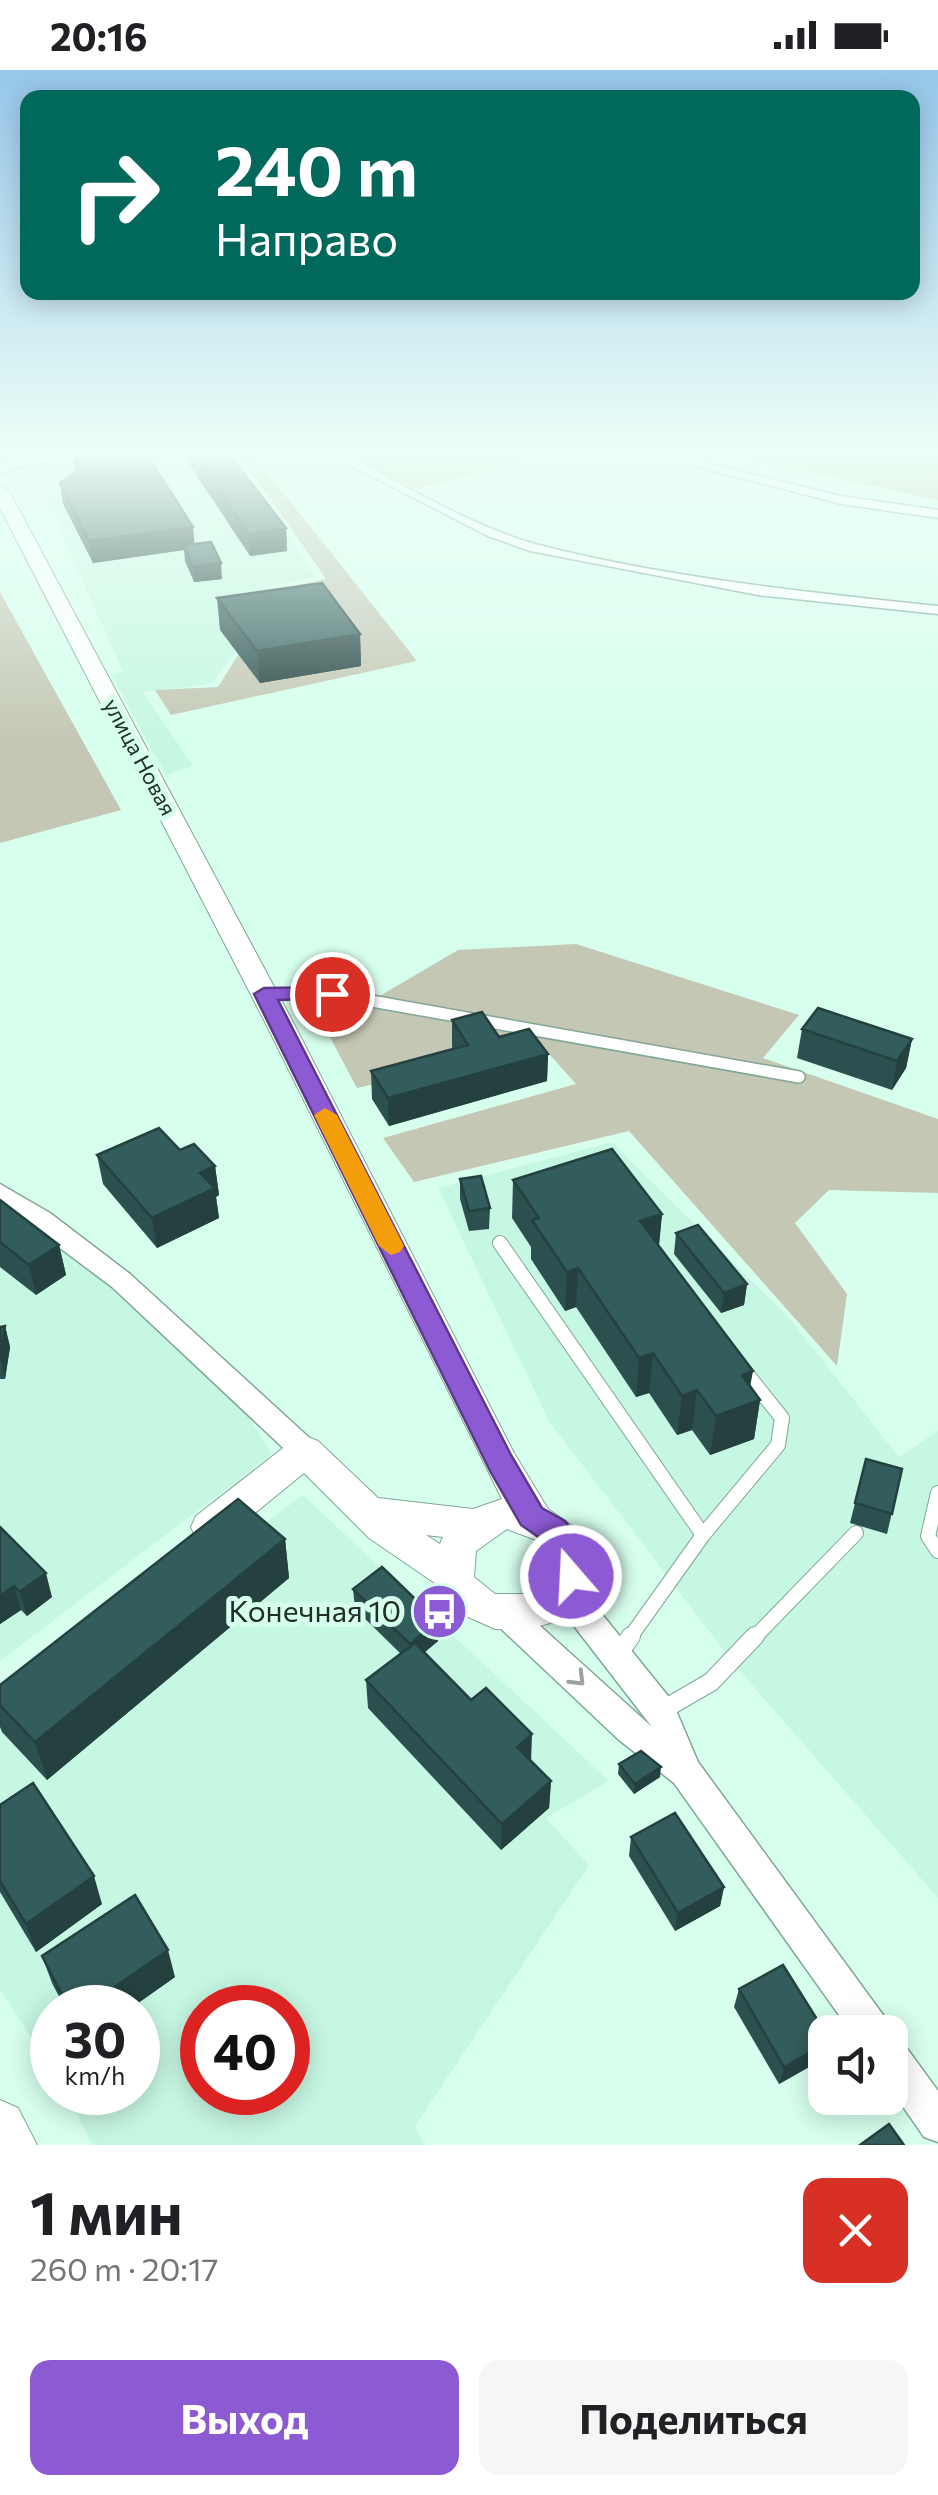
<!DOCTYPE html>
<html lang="ru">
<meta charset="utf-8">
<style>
:root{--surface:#fff;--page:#f6f6f6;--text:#202124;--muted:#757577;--accent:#8c5ad3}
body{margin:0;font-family:Commissioner,sans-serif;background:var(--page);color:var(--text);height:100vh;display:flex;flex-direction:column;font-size:38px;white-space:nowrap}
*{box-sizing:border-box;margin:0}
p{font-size:32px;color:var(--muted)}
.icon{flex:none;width:55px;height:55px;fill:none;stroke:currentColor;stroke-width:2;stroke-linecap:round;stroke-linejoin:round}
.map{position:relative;height:2075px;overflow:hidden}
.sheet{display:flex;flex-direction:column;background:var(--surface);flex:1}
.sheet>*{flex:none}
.banner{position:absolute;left:20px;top:20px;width:900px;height:210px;border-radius:20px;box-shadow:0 5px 25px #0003;background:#00695c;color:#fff;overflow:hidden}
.tools{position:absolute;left:808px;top:1945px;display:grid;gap:20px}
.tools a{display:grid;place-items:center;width:100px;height:100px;border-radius:20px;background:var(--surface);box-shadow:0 5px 25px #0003;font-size:50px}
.speed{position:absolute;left:30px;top:1915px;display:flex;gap:20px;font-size:50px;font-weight:700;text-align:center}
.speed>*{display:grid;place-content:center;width:130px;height:130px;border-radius:50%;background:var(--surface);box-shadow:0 5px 25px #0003;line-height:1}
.speed small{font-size:25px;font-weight:400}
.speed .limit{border:15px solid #d22;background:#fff;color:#111}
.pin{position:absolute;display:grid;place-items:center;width:85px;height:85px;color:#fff;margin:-42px;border:5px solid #fff;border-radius:50%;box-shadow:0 2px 10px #0007}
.me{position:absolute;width:110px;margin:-55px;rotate:341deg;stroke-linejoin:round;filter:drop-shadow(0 0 8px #0008)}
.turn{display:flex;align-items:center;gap:35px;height:210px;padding:0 30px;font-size:45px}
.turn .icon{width:130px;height:130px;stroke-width:2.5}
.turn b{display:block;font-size:70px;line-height:85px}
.round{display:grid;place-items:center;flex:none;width:105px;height:105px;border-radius:20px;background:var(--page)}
.summary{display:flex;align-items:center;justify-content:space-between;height:170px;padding:0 30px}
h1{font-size:60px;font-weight:700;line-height:75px}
.primary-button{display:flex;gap:20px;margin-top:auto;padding:20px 30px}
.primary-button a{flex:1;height:115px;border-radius:20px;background:var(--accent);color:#fff;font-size:40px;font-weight:700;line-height:115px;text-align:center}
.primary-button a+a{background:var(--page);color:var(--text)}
.status{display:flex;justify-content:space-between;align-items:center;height:70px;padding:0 50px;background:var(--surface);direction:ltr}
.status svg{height:28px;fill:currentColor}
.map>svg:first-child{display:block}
.built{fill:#c6f7e2;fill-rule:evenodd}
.green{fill:#c4c7b4}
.forest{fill:#bcc1a2}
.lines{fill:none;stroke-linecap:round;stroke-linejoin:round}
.lane-far2-casing{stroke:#80a696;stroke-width:14}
.lane-far1-casing{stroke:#80a696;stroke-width:16}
.lane-casing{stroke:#80a696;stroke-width:20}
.street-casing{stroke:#80a696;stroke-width:3}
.secondary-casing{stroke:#80a696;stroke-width:2}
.lane-far2{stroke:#fff;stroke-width:11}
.lane-far1{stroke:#fff;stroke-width:14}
.lane{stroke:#fff;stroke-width:18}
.street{fill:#fff;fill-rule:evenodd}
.secondary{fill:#fff;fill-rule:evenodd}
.wall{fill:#2c504f}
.shaded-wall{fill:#244140}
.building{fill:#335d5c;stroke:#244140;stroke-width:2.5}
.oneway{stroke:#9ba29f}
.route{fill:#8c5ad3;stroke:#5b3a89;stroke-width:2.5}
.slow{fill:#f59e0b}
.labels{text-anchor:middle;stroke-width:10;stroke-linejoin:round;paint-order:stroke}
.far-street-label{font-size:22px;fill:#203029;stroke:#d7ffee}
.near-poi-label{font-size:30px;fill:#203029;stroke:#d7ffee;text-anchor:end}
</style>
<div class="status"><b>20:16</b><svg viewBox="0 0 49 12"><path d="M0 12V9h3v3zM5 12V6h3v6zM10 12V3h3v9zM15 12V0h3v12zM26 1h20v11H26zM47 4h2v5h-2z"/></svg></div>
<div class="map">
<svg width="938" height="2075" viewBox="0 0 938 2075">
<rect width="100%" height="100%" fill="#d7ffee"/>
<path class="built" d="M 197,382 L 229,382 L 315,507 L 272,516 L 272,534 L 211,614 L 143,622 L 193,696 L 166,705 L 111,605 L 123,602 L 47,430 L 61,400 Z
M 612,1072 L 789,1248 L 899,1387 L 938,1361 L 938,1828 L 738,1599 L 549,1351 L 438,1118 Z
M 0,1128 L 95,1201 L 238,1330 L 272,1384 L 0,1591 Z
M 303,1425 L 609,1711 L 546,1748 L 589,1795 L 415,2056 L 425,2075 L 93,2075 L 66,2023 L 138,2022 L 138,1938 L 52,1938 L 52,2001 L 0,1919 L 0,1650 ZM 202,1938 L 288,1938 L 288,2022 L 202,2022 Z"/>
<path class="green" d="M 238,382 L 251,382 L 417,591 L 171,645 L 155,620 L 218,617 L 279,519 L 326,509 Z
M 340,382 L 512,382 L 530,389 L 416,419 Z
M 0,522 L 121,740 L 0,773 Z
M 576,874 L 799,945 L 763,988 L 938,1049 L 938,1123 L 829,1120 L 795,1153 L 847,1224 L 837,1296 L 629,1061 L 414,1112 L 383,1068 L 576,1014 L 540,974 L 357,1018 L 325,958 L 458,880 Z"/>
<path class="forest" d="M 717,382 L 938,382 L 938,430 Z"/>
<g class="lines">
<defs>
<path id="lane-far2" d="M 266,924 L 332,924 L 799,1007"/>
<path id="lane-far1" d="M 500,1173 L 703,1465 L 629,1569
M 938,1423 L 928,1466 L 938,1481
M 703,1465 L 778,1375 L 782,1348 L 742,1298
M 753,1569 L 856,1463"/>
<path id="lane" d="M 619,1583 L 631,1566
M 661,1641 L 711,1612 L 755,1566"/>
<path id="street" d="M 58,382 L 79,382 L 0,403 L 0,395 Z
M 324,382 L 339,382 C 402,413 472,457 539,475 C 668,508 806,522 938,536 L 938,544 L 758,525 L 530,481 L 488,466 Z
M 640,382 L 660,382 L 841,426 L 938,440 L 938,448 L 841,434 Z
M 0,1114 L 50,1143 L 130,1204 L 315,1373 L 319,1381 L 315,1389 L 305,1392 L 295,1389 L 112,1217 L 0,1133 Z
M 565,1508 L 576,1512 L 672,1631 L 698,1692 L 886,1949 L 891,1962 L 890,1965 L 890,1962 L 851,1962 L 674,1713 L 619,1670 L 495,1553 L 491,1544 L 495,1535 L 506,1531 L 517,1535 L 652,1657 L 554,1530 L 550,1521 L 554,1512 Z
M 890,1967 L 903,1973 L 938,2021 L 938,2072 L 924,2067 L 890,2018 Z"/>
<path id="secondary" d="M 0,416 L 9,421 L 294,954 L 514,1383 L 548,1439 L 575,1458 L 593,1495 L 591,1509 L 577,1536 L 554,1552 L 525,1560 L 495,1559 L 455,1541 L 439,1516 L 369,1468 L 304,1403 L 224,1468 L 210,1473 L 196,1468 L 191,1457 L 196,1446 L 292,1371 L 305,1366 L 318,1371 L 378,1428 L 473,1439 L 502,1429 L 266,954 L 0,438 ZM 507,1459 L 536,1470 L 551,1487 L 552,1506 L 532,1524 L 495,1524 L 474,1507 L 476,1481 ZM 426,1465 L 443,1467 L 440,1474 Z
M 0,2030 L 18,2038 L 37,2075 L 0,2075 Z"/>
</defs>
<use href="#lane-far2" class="lane-far2-casing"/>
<use href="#lane-far1" class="lane-far1-casing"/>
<use href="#lane" class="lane-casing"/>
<use href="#street" class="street-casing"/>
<use href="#secondary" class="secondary-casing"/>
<use href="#lane-far2" class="lane-far2"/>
<use href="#lane-far1" class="lane-far1"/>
<use href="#lane" class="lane"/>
<use href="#street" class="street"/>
<use href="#secondary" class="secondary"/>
</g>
<path class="wall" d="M 186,382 L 222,382 L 286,458 L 287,481 L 250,486 L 187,391 Z
M 74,385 L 195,474 L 222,509 L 194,512 L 185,491 L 184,480 L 93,493 L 63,434 L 60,413 L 76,402 Z
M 217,528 L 360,564 L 361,596 L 260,613 L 220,560 Z
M 452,950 L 548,984 L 547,1011 L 389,1056 L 372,1029 L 371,1001 L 453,979 L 452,977 Z
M 802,959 L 912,969 L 906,998 L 892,1020 L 797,988 Z
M 180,1080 L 215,1096 L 219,1125 L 216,1127 L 219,1148 L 157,1178 L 103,1114 L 97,1085 Z
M 460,1109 L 490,1138 L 489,1159 L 469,1161 L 460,1129 Z
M 513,1110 L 662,1144 L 659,1176 L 760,1330 L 754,1369 L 710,1385 L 692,1360 L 677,1365 L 649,1323 L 636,1327 L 576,1237 L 565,1241 L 531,1189 L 531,1177 L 512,1148 Z
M 0,1130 L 59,1175 L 66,1205 L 36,1225 L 0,1197 Z
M 676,1163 L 747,1214 L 744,1235 L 721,1243 L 674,1184 Z
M 5,1256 L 10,1277 L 5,1309 L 0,1309 L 0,1257 Z
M 866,1389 L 902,1399 L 887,1464 L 850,1453 Z
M 0,1457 L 52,1527 L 27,1546 L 21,1540 L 0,1554 Z
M 285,1469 L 289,1508 L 47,1710 L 2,1662 L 0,1657 L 0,1615 Z
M 353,1519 L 438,1551 L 438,1571 L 424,1583 L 551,1711 L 549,1738 L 501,1780 L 368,1638 L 366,1610 L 401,1584 L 355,1539 Z
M 619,1694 L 660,1707 L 634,1724 L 618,1704 Z
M 0,1735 L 102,1834 L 36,1882 L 0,1822 Z
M 631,1767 L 724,1817 L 720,1836 L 675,1861 L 629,1786 Z
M 42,1886 L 175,1907 L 131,1938 L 65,1938 L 52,1913 Z
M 739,1919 L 825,1988 L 779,2014 L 734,1937 Z"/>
<path class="shaded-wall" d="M 193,457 L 195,479 L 184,475 L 184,480 L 93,493 L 89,471 Z
M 286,458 L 287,481 L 250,486 L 248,464 Z
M 221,493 L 222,509 L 194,512 L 193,497 Z
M 360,564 L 361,596 L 260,613 L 257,581 Z
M 912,969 L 906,998 L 892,1020 L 897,991 Z
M 548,984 L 547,1011 L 389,1056 L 388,1028 Z
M 215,1096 L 219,1125 L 216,1127 L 219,1148 L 157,1178 L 152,1148 L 200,1103 Z
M 662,1144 L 658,1183 L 640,1151 Z
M 59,1175 L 66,1205 L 36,1225 L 29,1195 Z
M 578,1198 L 576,1237 L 565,1241 L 567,1202 Z
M 747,1214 L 744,1235 L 721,1243 L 724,1223 Z
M 5,1256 L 10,1277 L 5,1309 L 0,1286 Z
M 653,1283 L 649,1323 L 636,1327 L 639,1288 Z
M 753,1301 L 747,1334 L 760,1330 L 754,1369 L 710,1385 L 716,1346 L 742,1305 Z
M 697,1320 L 692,1360 L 677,1365 L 682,1326 Z
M 285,1469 L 289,1508 L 47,1710 L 35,1672 Z
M 46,1503 L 52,1527 L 27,1546 L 20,1522 Z
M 14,1516 L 21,1540 L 0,1554 L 0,1526 Z
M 438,1551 L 438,1571 L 410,1594 L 410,1574 Z
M 532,1664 L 531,1692 L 517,1677 Z
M 661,1697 L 660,1707 L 634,1724 L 635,1714 Z
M 551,1711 L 549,1738 L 501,1780 L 502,1754 Z
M 94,1806 L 102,1834 L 36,1882 L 26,1854 Z
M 724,1817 L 720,1836 L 675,1861 L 678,1843 Z
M 168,1880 L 175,1907 L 131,1938 L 84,1938 Z
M 825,1974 L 825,1988 L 779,2014 L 784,1997 Z"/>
<path class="building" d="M 96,382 L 145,382 L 193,457 L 89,471 L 60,413 L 82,398 L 74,385 Z
M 193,382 L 222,382 L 226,386 L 230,386 L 286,458 L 248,464 Z
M 211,472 L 221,493 L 193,497 L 184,475 Z
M 322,513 L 360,564 L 257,581 L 217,528 Z
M 818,938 L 912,969 L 897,991 L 802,959 Z
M 482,942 L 499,967 L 529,959 L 548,984 L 388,1028 L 371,1001 L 468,975 L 452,950 Z
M 159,1058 L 180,1080 L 194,1074 L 215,1096 L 200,1103 L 215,1118 L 152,1148 L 97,1085 Z
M 612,1079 L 662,1144 L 640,1151 L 753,1301 L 742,1305 L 760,1330 L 716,1346 L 697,1320 L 682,1326 L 653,1283 L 639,1288 L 578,1198 L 567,1202 L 532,1150 L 539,1148 L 513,1110 Z
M 481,1106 L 490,1138 L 469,1141 L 460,1109 Z
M 0,1130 L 59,1175 L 29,1195 L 0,1172 Z
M 698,1155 L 747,1214 L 724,1223 L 676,1163 Z
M 5,1256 L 0,1286 L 0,1257 Z
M 866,1389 L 902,1399 L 892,1444 L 855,1433 Z
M 238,1429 L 285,1469 L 35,1672 L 0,1635 L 0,1615 Z
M 0,1457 L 46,1503 L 20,1522 L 14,1516 L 0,1526 Z
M 382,1497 L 438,1551 L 410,1574 L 353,1519 Z
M 415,1573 L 471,1630 L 486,1618 L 532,1664 L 517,1677 L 551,1711 L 502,1754 L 366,1610 Z
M 641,1681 L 661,1697 L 635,1714 L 619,1694 Z
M 33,1713 L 94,1806 L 26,1854 L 0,1811 L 0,1735 Z
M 675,1743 L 724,1817 L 678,1843 L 631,1767 Z
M 135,1825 L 168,1880 L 84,1938 L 69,1938 L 42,1886 Z
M 783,1895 L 825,1962 L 825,1974 L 784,1997 L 739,1919 Z
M 889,2054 L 904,2075 L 860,2075 Z"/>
<defs><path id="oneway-chevron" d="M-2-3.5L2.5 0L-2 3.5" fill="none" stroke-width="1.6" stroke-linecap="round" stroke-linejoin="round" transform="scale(2.5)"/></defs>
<use class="oneway" href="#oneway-chevron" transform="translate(578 1609) rotate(45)"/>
<linearGradient id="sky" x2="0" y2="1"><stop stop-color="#96c6ea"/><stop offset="0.57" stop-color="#edfff7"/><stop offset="1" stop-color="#edfff7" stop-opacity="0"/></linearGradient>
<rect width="938" height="672" fill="url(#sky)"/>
<path class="route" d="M 332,917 L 339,919 L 342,924 L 339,928 L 278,930 L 511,1385 L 542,1438 L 565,1451 L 575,1464 L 586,1506 L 581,1515 L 571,1519 L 560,1515 L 551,1476 L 521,1455 L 490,1401 L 254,924 L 264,918 Z"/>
<path class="slow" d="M 325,1038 L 337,1045 L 404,1176 L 400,1182 L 391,1185 L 379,1176 L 314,1045 Z"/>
<defs>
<symbol id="bus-disc" viewBox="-11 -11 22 22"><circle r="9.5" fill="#8c5ad3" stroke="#d7ffee"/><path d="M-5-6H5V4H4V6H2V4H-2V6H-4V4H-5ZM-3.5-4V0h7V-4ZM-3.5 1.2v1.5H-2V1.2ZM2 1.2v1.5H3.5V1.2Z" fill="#fff"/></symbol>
</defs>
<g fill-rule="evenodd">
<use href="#bus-disc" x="408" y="1510" width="63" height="63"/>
</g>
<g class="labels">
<g class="far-street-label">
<text transform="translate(140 687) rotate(62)" y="8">улица Новая</text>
</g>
<g class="near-poi-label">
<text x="401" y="1552">Конечная 10</text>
</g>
</g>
</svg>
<div class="tools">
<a><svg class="icon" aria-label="sound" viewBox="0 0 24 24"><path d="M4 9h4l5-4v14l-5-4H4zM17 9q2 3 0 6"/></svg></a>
</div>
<div class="speed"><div>30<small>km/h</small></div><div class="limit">40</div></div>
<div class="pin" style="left:332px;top:924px;background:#d93025"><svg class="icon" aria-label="arrive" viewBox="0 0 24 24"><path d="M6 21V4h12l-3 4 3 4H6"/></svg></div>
<svg class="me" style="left:571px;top:1506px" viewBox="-20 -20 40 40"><circle r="17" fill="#8c5ad3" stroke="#fff" stroke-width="3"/><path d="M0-11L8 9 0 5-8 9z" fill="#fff"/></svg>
<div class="banner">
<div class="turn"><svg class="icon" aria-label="right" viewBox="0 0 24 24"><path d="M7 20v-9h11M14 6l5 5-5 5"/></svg><div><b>240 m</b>Направо</div></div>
</div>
</div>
<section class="sheet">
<div class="summary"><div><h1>1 мин</h1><p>260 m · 20:17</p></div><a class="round" style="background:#d93025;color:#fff"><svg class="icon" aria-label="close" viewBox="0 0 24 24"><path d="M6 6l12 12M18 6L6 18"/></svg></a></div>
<div class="primary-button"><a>Выход</a><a>Поделиться</a></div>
</section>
